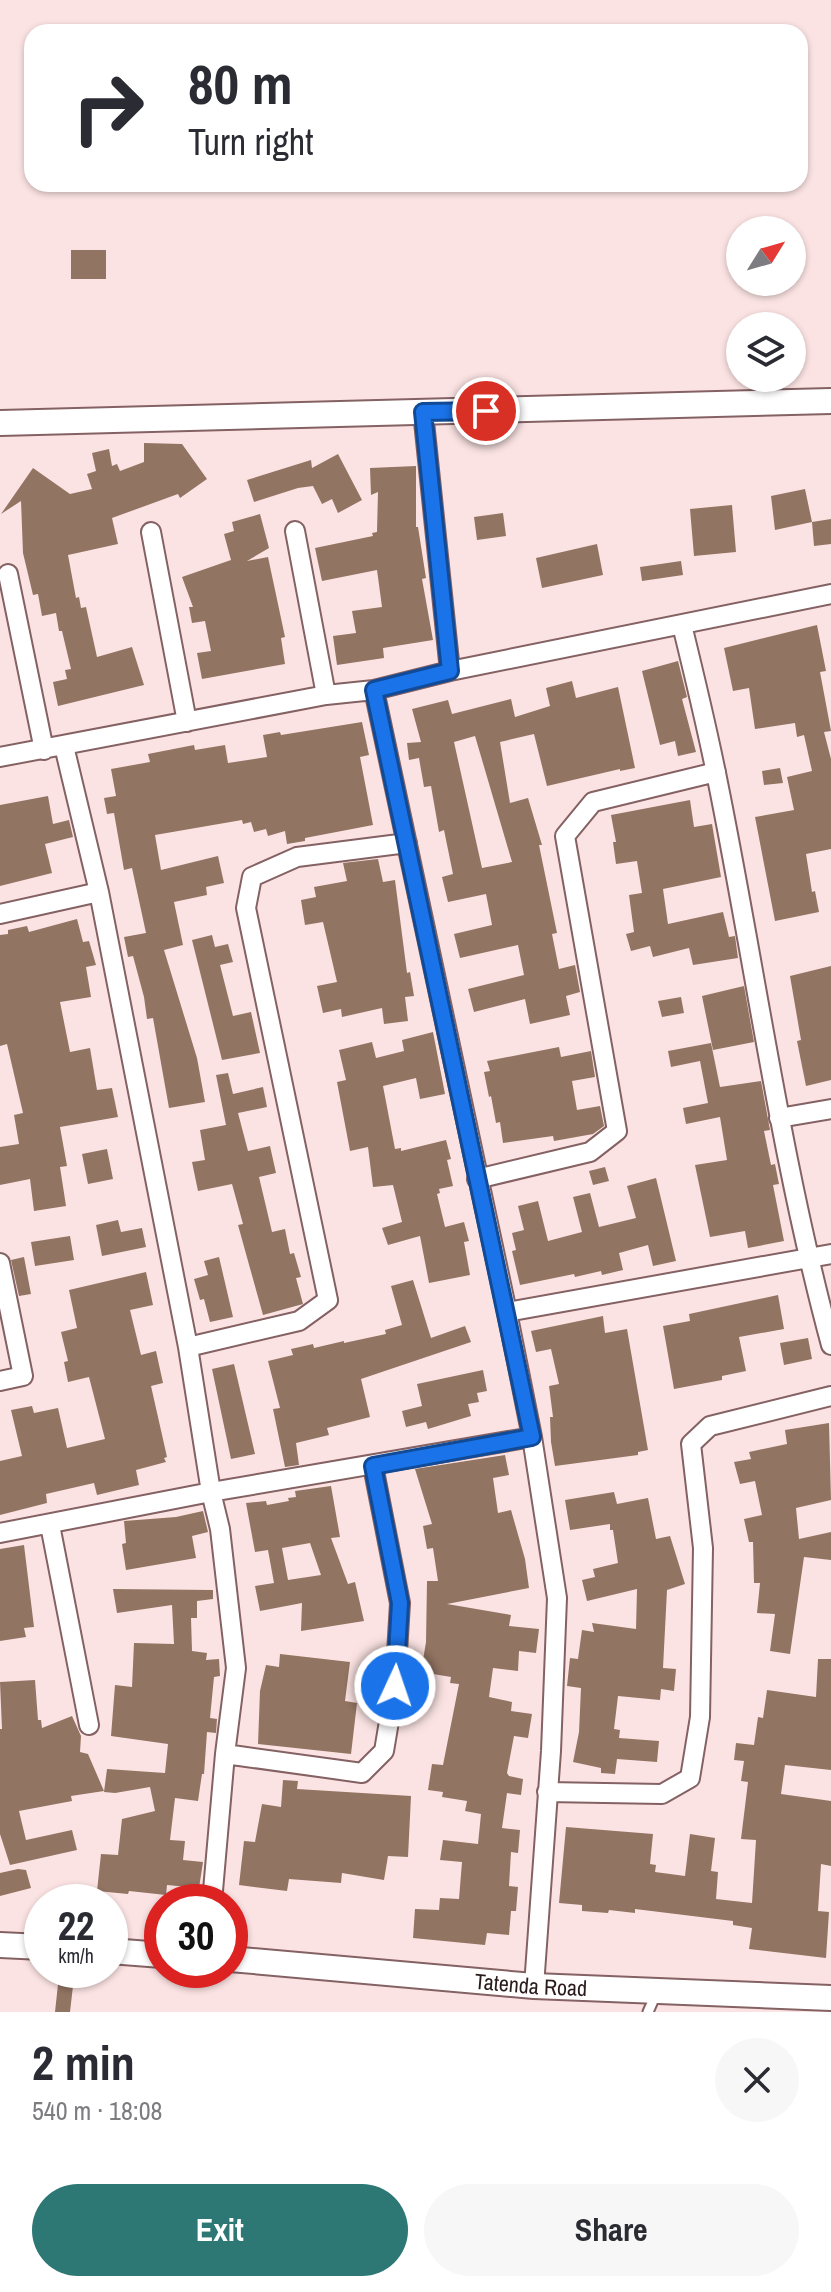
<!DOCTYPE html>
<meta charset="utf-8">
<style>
:root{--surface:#fff;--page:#f7f7f7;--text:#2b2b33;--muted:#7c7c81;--accent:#2d7774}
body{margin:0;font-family:"Archivo Narrow",sans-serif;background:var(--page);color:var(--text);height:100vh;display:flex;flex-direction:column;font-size:30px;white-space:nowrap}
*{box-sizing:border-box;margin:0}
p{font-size:26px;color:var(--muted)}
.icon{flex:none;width:44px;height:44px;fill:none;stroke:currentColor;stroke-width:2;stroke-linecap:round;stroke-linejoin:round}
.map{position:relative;height:2012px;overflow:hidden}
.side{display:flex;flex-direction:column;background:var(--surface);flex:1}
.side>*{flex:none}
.top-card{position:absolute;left:24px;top:24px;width:784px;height:168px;border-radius:24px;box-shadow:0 2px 6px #0004;background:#fff;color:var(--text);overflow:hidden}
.needle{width:52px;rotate:53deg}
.buttons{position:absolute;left:726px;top:216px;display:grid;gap:16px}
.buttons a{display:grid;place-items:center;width:80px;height:80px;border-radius:50%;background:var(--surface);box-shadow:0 2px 6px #0004;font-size:40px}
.speed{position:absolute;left:24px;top:1884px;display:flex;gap:16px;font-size:40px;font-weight:700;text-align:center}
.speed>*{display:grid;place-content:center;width:104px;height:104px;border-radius:50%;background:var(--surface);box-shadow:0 2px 6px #0004;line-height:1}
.speed small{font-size:20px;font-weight:400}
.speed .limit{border:12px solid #d22;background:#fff;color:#111}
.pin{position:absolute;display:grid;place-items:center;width:68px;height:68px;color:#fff;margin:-34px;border:4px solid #fff;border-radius:50%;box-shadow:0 2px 8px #0007}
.me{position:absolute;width:88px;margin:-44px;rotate:3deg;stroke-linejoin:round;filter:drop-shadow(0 0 6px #0008)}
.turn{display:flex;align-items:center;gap:28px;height:168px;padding:0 32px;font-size:36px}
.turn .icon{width:104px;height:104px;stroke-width:2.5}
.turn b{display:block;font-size:56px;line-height:68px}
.round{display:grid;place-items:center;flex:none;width:84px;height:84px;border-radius:42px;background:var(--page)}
.headline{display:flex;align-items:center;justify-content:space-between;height:136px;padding:0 32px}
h1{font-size:48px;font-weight:700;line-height:60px}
.action{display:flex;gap:16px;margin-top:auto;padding:16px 32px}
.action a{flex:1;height:92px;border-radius:48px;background:var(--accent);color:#fff;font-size:32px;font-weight:700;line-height:92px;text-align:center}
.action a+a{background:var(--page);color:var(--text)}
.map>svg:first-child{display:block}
.building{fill:#927462;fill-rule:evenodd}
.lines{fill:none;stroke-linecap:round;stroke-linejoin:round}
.lane-casing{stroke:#846162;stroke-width:13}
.street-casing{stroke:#846162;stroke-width:22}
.secondary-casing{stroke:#846162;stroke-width:28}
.lane{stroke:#fff;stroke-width:9}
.street{stroke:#fff;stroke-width:18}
.secondary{stroke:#fff;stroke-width:24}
.route-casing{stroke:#114b97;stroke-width:20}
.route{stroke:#1a73e8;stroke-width:14}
.labels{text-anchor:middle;stroke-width:6;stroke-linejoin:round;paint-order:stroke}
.street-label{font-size:22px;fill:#291b1b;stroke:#fce3e3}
</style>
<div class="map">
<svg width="831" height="2012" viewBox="0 0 831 2012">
<rect width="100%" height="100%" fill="#fce3e3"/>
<path class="building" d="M 71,250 L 106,250 L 106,279 L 71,279 Z
M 144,443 L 182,444 L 207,479 L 180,498 L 178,494 L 112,518 L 118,544 L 68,555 L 76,598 L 79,597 L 81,608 L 86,607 L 97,657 L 132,647 L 144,685 L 58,706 L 53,682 L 67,679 L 65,670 L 71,669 L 62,631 L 59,631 L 56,613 L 42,616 L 38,594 L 33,595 L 23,553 L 21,501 L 1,514 L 33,468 L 70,494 L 92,489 L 87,474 L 96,471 L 92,453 L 109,449 L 112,466 L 117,464 L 120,471 L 144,462 Z
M 338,454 L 362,500 L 338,513 L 332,499 L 322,504 L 313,486 L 298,488 L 254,502 L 247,480 L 311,460 L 312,468 Z
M 416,466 L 416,527 L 418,527 L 426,578 L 422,579 L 433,640 L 383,648 L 384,658 L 337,665 L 333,636 L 356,633 L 352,611 L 382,607 L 377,570 L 322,581 L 315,548 L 373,536 L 372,533 L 377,532 L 378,492 L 371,495 L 370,468 Z
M 805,489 L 812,522 L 775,530 L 771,496 Z
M 732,505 L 736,552 L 694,556 L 690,509 Z
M 503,513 L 506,536 L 477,540 L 474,517 Z
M 260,514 L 269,548 L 247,561 L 268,557 L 285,637 L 281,638 L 285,664 L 202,679 L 197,653 L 211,651 L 205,621 L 192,623 L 189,607 L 193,607 L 182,577 L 231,560 L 224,534 L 234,531 L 232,522 Z
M 831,519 L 831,544 L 814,546 L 812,522 Z
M 597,544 L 603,575 L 542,588 L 536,558 Z
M 681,561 L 683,575 L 642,581 L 640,567 Z
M 817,625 L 826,671 L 820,672 L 831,731 L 824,732 L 831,759 L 831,849 L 806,854 L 812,892 L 815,891 L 819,912 L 775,921 L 755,817 L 794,810 L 787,777 L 812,771 L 804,735 L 797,737 L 795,723 L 755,729 L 749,688 L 733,691 L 724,648 Z
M 678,661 L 687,697 L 682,699 L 696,752 L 678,756 L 675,741 L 660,745 L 642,671 Z
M 572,681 L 576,698 L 618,687 L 635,768 L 620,771 L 620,769 L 547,786 L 534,734 L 500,742 L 510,803 L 528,798 L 542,845 L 539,845 L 557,933 L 552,934 L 559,969 L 575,965 L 580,992 L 566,996 L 570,1015 L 530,1024 L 525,999 L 474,1012 L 468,989 L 524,975 L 518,945 L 460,958 L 454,934 L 492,925 L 486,894 L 448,902 L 442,877 L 453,874 L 444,830 L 439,832 L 431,786 L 424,787 L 419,758 L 409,760 L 407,743 L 421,742 L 412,709 L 448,700 L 452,714 L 511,699 L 515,717 L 550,706 L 546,688 ZM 475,736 L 512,862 L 482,868 L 454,742 Z
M 362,722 L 369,755 L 360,757 L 373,825 L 305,838 L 305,841 L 287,844 L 285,831 L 268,836 L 266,829 L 254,832 L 251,822 L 243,824 L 242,820 L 155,835 L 161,870 L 218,856 L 224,883 L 206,887 L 207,895 L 174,902 L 183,945 L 164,950 L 197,1058 L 205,1102 L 169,1108 L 153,1018 L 147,1019 L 144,997 L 133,956 L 128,957 L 124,937 L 146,933 L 132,868 L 124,870 L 114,813 L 107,814 L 104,798 L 116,796 L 111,769 L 150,762 L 148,754 L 194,745 L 195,750 L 225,745 L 228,763 L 267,757 L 263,735 L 280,732 L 281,735 Z
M 780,768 L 783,783 L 764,785 L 762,771 Z
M 48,796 L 53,824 L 69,820 L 73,837 L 45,844 L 52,873 L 0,886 L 0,805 Z
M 690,800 L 694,827 L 712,824 L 721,877 L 663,889 L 668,924 L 723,912 L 729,937 L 735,936 L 738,958 L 693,965 L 689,948 L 653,957 L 650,946 L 631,951 L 626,934 L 634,932 L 629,895 L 642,893 L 637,861 L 616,864 L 613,842 L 616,842 L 611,815 Z
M 378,859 L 383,882 L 395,880 L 407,973 L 410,972 L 414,996 L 405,997 L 408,1021 L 384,1024 L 382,1008 L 342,1017 L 341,1009 L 323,1013 L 317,986 L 337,982 L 323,922 L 305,925 L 301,900 L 316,897 L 314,887 L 347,881 L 343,863 Z
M 77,919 L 83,942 L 89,941 L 96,965 L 86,967 L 91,997 L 60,1002 L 70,1052 L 90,1048 L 97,1090 L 112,1088 L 118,1117 L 60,1127 L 67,1166 L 60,1167 L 66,1206 L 34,1211 L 30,1179 L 0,1185 L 0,1147 L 19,1144 L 14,1115 L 23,1113 L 7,1044 L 0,1046 L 0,935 L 8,934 L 8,930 L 27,926 L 29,932 Z
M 212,935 L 215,947 L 228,944 L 233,962 L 220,965 L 233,1016 L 251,1012 L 260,1053 L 222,1060 L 192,940 Z
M 831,966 L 831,1080 L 806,1086 L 797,1041 L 801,1040 L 790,976 Z
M 744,986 L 754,1042 L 713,1050 L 702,996 Z
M 681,997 L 684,1013 L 662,1017 L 658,1001 Z
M 433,1032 L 445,1094 L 420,1099 L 416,1078 L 383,1086 L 395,1149 L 401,1148 L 401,1151 L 446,1140 L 451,1159 L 447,1160 L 453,1186 L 439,1189 L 440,1193 L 437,1194 L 445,1227 L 464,1222 L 469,1241 L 464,1242 L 470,1275 L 429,1283 L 420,1236 L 388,1245 L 382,1228 L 402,1222 L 393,1185 L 373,1187 L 368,1147 L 350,1151 L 337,1082 L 346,1080 L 339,1050 L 372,1042 L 376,1058 L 404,1051 L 402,1040 Z
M 711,1043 L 720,1087 L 761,1081 L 770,1130 L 764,1131 L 771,1165 L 775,1164 L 779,1184 L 773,1185 L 784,1241 L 748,1248 L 745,1231 L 710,1237 L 695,1165 L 727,1160 L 720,1117 L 686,1124 L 683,1108 L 708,1103 L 700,1061 L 671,1067 L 668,1051 Z
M 559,1047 L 561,1057 L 591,1051 L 595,1077 L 572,1081 L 577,1110 L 600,1106 L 604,1126 L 593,1134 L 554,1141 L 553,1136 L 503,1143 L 500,1122 L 496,1123 L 491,1096 L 489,1097 L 484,1072 L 490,1071 L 487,1061 Z
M 228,1073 L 233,1094 L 263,1087 L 267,1107 L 238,1113 L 248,1151 L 270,1146 L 276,1173 L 259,1177 L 272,1232 L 285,1229 L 290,1254 L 294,1253 L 301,1277 L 296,1278 L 303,1304 L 263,1315 L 238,1225 L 243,1224 L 232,1184 L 198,1191 L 192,1162 L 205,1160 L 200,1130 L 226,1125 L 216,1075 Z
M 107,1149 L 113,1179 L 88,1184 L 82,1154 Z
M 605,1167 L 609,1181 L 593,1185 L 589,1171 Z
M 656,1178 L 676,1261 L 653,1266 L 648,1245 L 619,1253 L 623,1270 L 602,1275 L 601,1271 L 575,1277 L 574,1274 L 520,1285 L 512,1251 L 516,1250 L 512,1233 L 524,1230 L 518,1206 L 538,1201 L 548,1241 L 582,1232 L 573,1197 L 590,1193 L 599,1227 L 636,1218 L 627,1186 Z
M 118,1220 L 121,1232 L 142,1228 L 146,1247 L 102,1256 L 96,1225 Z
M 70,1236 L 74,1260 L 35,1266 L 31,1242 Z
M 24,1257 L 31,1294 L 19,1296 L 11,1260 Z
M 219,1257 L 233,1317 L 210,1322 L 204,1299 L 200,1300 L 194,1279 L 208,1275 L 204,1261 Z
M 146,1272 L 153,1305 L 130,1310 L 141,1355 L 156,1351 L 163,1383 L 151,1386 L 167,1457 L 164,1458 L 166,1462 L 136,1470 L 139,1485 L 97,1495 L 94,1483 L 46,1494 L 47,1503 L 0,1515 L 0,1461 L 22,1456 L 11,1410 L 32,1406 L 34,1413 L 58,1408 L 67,1448 L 105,1439 L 89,1377 L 68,1382 L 64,1362 L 68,1361 L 61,1332 L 77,1328 L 69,1290 Z
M 413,1280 L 431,1338 L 465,1326 L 471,1342 L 361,1379 L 370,1417 L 327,1428 L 329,1435 L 296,1443 L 299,1465 L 285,1467 L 273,1409 L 280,1408 L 268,1361 L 293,1355 L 291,1349 L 313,1344 L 314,1348 L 344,1341 L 344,1343 L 386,1334 L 385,1330 L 402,1325 L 391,1286 Z
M 778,1295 L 784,1329 L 739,1337 L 746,1371 L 722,1376 L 722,1380 L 674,1389 L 663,1326 L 690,1321 L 689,1314 Z
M 603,1316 L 605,1333 L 627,1329 L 648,1450 L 638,1452 L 638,1455 L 555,1466 L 551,1442 L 550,1417 L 553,1417 L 549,1386 L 559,1384 L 551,1349 L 536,1352 L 531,1331 Z
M 808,1338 L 812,1359 L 784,1365 L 780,1343 Z
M 234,1364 L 255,1454 L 231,1459 L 212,1369 Z
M 483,1370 L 487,1391 L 477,1393 L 479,1402 L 468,1404 L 471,1416 L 428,1429 L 426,1422 L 406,1427 L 402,1411 L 422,1406 L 417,1384 Z
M 829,1423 L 831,1500 L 796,1508 L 799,1539 L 831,1532 L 831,1560 L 804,1557 L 790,1654 L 770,1651 L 775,1614 L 757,1613 L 760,1583 L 754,1583 L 753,1542 L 749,1542 L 744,1519 L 762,1515 L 755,1481 L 740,1484 L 734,1462 L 751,1459 L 749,1452 L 787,1444 L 785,1430 Z
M 505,1455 L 509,1475 L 493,1478 L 498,1513 L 511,1510 L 525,1559 L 529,1588 L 447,1604 L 511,1615 L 509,1626 L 539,1629 L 536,1653 L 519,1651 L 518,1671 L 493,1668 L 489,1697 L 512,1702 L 511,1711 L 532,1714 L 528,1738 L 514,1736 L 507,1773 L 509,1776 L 523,1779 L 521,1795 L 507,1793 L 502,1828 L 520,1830 L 518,1853 L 511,1852 L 509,1886 L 518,1887 L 516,1911 L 511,1911 L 509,1935 L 487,1933 L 485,1945 L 413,1938 L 415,1909 L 439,1910 L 440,1898 L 459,1899 L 462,1862 L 440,1860 L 443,1840 L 478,1844 L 481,1814 L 465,1811 L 467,1801 L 442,1797 L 443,1792 L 428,1790 L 432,1764 L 443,1765 L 459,1684 L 450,1683 L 451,1677 L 421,1672 L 426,1642 L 427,1581 L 438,1581 L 433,1548 L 427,1549 L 423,1526 L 432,1524 L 415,1469 Z
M 331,1486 L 340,1537 L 331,1538 L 348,1584 L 355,1582 L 364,1621 L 301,1631 L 302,1603 L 260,1611 L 255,1586 L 274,1583 L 268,1550 L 255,1552 L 246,1503 L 266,1501 L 267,1505 L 289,1501 L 288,1498 L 296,1497 L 295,1491 ZM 310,1543 L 321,1575 L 288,1580 L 282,1548 Z
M 614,1492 L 617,1504 L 648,1498 L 656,1539 L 670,1536 L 685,1584 L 667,1590 L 663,1668 L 676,1669 L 674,1691 L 661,1689 L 660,1700 L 618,1696 L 614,1729 L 620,1730 L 619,1738 L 659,1741 L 657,1762 L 617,1759 L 615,1774 L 601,1773 L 601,1768 L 573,1762 L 579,1732 L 581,1688 L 567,1686 L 570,1658 L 578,1659 L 582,1630 L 594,1632 L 592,1623 L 636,1629 L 637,1589 L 587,1601 L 582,1580 L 595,1577 L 593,1569 L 618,1563 L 613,1530 L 610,1530 L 610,1524 L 570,1530 L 565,1500 Z
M 203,1511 L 208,1532 L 192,1536 L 196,1558 L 126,1570 L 122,1544 L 126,1543 L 124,1521 L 176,1517 Z
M 24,1545 L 34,1627 L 24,1628 L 26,1637 L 0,1641 L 0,1549 Z
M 113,1589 L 213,1590 L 213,1599 L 197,1601 L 197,1618 L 191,1618 L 192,1651 L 207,1653 L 206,1660 L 219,1659 L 220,1676 L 214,1677 L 210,1718 L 217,1719 L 216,1733 L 207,1732 L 204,1774 L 202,1774 L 198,1801 L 175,1798 L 170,1840 L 185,1841 L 183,1860 L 203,1862 L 199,1888 L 167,1885 L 166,1895 L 129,1891 L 128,1894 L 97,1891 L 101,1854 L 118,1855 L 122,1819 L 155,1811 L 150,1787 L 115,1793 L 104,1792 L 107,1769 L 165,1773 L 168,1744 L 111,1736 L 115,1685 L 132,1687 L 134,1643 L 174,1644 L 172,1605 L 117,1613 Z
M 280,1654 L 350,1662 L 345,1701 L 357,1703 L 351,1754 L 258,1744 L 260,1691 L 266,1665 L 279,1667 Z
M 818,1659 L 831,1659 L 831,1770 L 785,1765 L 781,1794 L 831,1801 L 831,1866 L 821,1864 L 818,1911 L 829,1912 L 826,1958 L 749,1949 L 752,1928 L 733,1925 L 733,1921 L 635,1909 L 635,1913 L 609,1910 L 608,1913 L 582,1911 L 582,1905 L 559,1903 L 566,1827 L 653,1834 L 650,1864 L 656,1865 L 655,1872 L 685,1876 L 690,1834 L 715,1838 L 711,1871 L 718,1872 L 716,1899 L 752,1903 L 756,1840 L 741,1839 L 748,1782 L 741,1781 L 744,1761 L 734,1760 L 736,1743 L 754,1745 L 758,1717 L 763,1718 L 767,1690 L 816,1697 Z
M 35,1680 L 38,1720 L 41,1720 L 42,1728 L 72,1716 L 81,1736 L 80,1752 L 88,1754 L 104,1791 L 71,1796 L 72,1801 L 19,1811 L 26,1840 L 72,1830 L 77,1850 L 10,1865 L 0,1834 L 0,1729 L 2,1729 L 0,1682 Z
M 283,1780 L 298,1781 L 297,1789 L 411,1796 L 408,1857 L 388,1856 L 384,1880 L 342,1873 L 341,1883 L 289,1879 L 287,1891 L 239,1885 L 244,1841 L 255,1842 L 262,1804 L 281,1807 Z
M 18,1869 L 26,1870 L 31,1888 L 0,1896 L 0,1873 Z
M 59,1975 L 74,1977 L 70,2012 L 55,2012 Z"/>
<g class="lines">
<defs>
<path id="lane" d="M 648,2012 L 656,1994"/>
<path id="street" d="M 423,412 L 450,671
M 295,531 L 326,695
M 151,532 L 187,722
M 8,574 L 44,750
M 682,625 C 694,674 706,724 716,773 C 755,964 780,1157 831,1345
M 374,690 L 507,1312 L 532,1437 L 557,1598 L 551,1751 L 534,1986
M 64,746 L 99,892 L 188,1347 L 211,1492 L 220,1529 L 236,1668 L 225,1754 L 212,1902
M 0,757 L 326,695 L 374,690 L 450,671 L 831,594
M 0,914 L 99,892
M 779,1118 L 831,1109
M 477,1179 L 590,1152 L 617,1131 L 565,836 L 593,802 L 716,772
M 0,1263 L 23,1376 L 0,1381
M 507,1312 L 831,1254
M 188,1347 L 299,1321 L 328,1300 L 246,908 L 252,877 L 297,857 L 407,843
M 50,1525 L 89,1725
M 0,1533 L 211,1492 L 532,1437
M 225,1754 L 362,1773 L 384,1751 L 395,1686 L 400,1603 L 373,1466
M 547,1792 L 662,1794 L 690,1778 L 700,1717 L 703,1548 L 691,1444 L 710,1426 L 831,1396"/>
<g id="secondary">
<path d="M 0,423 L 831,401"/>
<path d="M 0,1945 L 42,1947"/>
<path d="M 110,1951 L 162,1955"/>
<path id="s1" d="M 230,1959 L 534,1986 L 831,1998"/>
</g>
</defs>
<use href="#lane" class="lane-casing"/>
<use href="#street" class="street-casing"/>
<use href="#secondary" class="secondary-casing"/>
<use href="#lane" class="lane"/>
<use href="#street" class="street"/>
<use href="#secondary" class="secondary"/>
</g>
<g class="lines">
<defs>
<path id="route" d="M 395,1686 L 400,1603 L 373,1466 L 532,1437 L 374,690 L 450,671 L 423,412 L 486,411"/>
</defs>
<use href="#route" class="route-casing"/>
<use href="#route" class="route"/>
</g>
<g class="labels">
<g class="street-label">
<text dy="8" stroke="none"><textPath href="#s1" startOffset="302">Tatenda Road</textPath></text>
</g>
</g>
</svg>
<div class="buttons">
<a><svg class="needle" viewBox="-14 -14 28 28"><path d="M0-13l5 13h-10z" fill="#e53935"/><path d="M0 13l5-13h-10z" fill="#7c7c81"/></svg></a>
<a><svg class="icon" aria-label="layers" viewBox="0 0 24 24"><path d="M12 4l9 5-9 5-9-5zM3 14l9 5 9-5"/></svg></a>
</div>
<div class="speed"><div>22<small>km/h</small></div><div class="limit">30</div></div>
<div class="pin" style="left:486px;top:411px;background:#d93025"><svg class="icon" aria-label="arrive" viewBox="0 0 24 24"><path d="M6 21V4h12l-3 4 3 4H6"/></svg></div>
<svg class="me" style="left:395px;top:1686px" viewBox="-20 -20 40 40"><circle r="17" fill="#1a73e8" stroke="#fff" stroke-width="3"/><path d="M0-11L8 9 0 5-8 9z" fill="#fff"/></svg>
<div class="top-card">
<div class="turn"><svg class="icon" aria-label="right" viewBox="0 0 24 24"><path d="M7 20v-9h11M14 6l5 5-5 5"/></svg><div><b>80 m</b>Turn right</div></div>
</div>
</div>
<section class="side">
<div class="headline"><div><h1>2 min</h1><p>540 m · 18:08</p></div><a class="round"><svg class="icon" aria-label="close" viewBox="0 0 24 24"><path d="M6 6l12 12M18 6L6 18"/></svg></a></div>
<div class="action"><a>Exit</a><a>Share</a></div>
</section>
